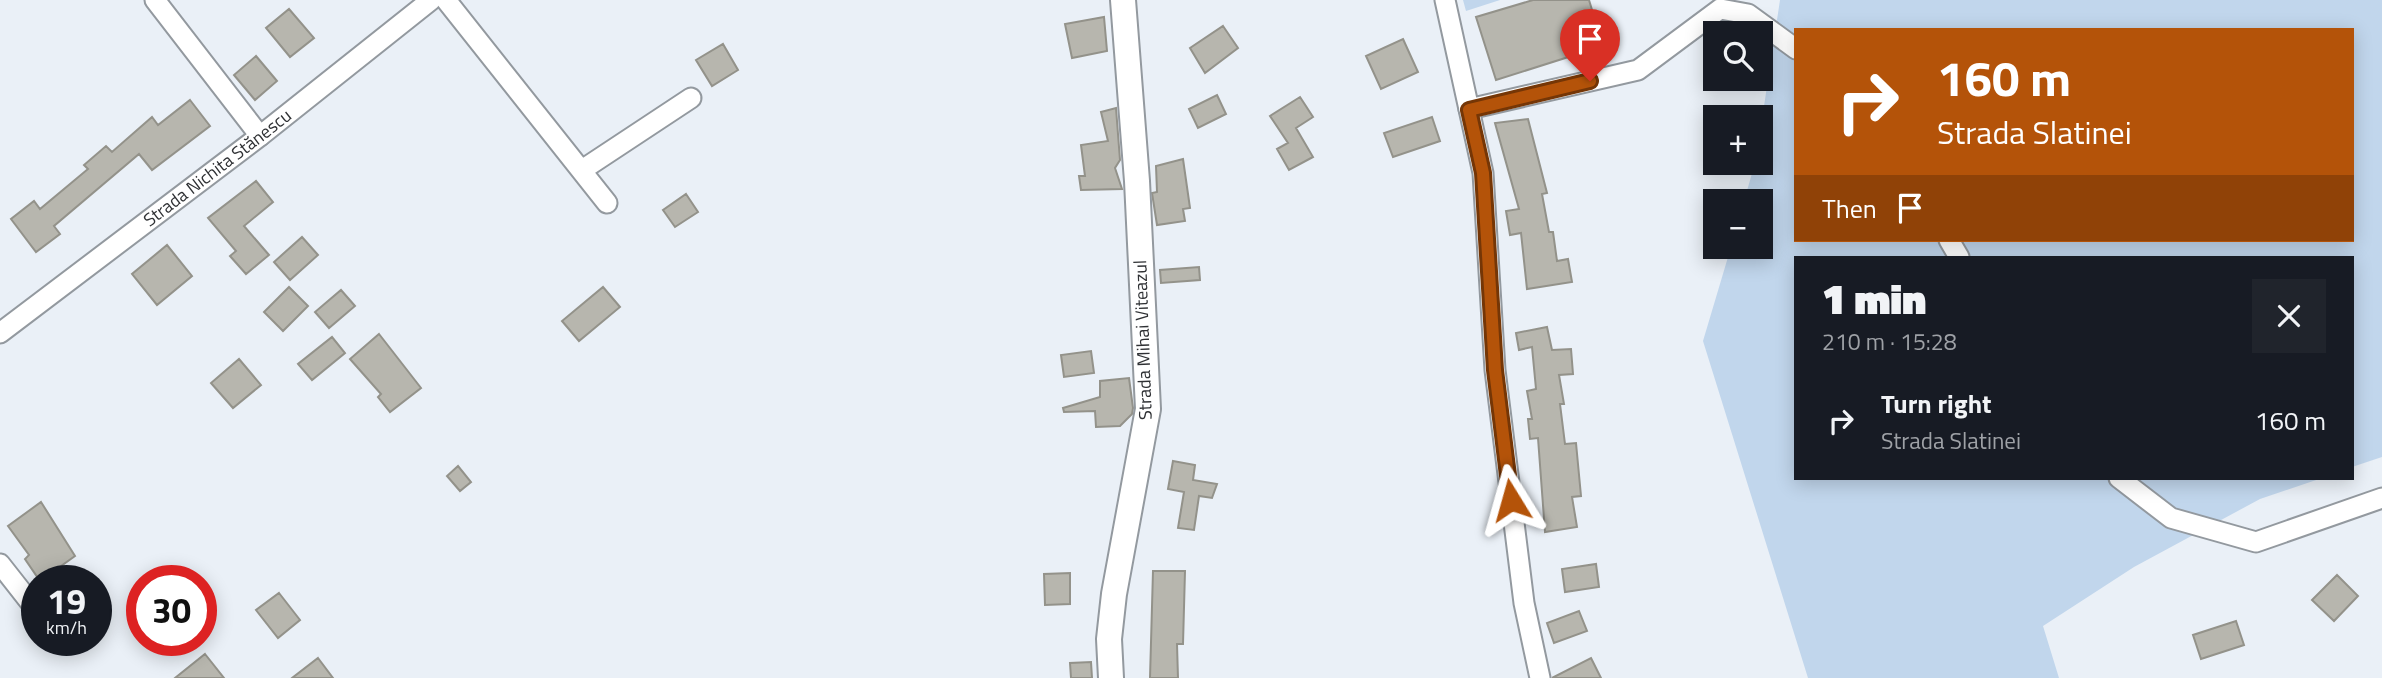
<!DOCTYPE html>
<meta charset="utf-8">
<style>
:root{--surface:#171b24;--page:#20242c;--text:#f1f3f6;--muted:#9ea1a6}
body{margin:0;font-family:"Titillium Web",sans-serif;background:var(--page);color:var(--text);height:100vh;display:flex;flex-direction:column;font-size:26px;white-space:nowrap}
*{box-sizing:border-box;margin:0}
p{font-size:23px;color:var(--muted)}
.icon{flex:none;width:38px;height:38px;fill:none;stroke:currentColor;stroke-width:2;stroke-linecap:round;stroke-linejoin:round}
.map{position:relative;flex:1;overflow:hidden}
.side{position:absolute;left:1794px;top:256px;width:560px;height:224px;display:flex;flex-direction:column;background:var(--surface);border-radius:0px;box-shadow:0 4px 18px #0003}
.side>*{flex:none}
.hud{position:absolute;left:1794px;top:28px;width:560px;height:214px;border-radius:0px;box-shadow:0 4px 18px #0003;background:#b45309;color:#fff;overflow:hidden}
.controls{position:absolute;left:1703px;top:21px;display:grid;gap:14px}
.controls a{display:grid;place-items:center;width:70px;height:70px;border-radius:0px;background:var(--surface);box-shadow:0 4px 18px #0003;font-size:35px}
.speed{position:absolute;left:21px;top:565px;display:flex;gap:14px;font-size:35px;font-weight:700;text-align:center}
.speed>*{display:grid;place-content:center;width:91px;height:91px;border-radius:50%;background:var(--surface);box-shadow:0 4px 18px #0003;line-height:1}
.speed small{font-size:18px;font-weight:400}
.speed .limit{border:10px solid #d22;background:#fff;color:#111}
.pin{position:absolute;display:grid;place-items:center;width:60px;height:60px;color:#fff;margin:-72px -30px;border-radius:50% 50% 50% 0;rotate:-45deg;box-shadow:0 0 7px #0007}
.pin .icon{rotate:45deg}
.me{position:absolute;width:77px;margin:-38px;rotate:352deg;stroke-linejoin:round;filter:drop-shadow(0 0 5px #0008)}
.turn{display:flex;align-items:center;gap:24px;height:147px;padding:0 28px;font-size:32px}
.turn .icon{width:91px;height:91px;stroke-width:2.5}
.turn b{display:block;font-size:49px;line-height:60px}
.then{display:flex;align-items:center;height:66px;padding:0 28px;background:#0003;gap:14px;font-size:26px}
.round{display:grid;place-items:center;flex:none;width:74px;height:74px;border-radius:0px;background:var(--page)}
.overview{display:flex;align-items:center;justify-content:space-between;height:119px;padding:0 28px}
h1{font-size:42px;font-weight:800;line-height:52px}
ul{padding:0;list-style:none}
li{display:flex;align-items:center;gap:21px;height:91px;padding:0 28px}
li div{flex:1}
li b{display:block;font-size:26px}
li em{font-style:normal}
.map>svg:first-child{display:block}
.green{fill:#c1d6ec;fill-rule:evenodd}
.building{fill:#b7b6ae;stroke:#93928a;stroke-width:2}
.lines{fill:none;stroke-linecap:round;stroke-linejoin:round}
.minor-casing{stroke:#93999f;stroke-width:23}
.major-casing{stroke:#93999f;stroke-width:28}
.minor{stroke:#fff;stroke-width:19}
.major{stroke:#fff;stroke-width:24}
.route-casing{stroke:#753606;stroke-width:18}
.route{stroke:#b45309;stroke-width:12}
.labels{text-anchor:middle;stroke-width:5;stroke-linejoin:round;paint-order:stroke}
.street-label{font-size:18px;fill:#2f3134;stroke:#fff}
</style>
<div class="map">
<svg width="2382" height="678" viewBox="0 0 2382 678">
<rect width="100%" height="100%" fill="#eaf0f7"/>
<path class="green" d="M 1463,0 L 1500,0 L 1466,11 Z
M 1780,0 L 2382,0 L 2382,457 L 2352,467 L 2352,257 L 1796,257 L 1796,478 L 2322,478 L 2260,499 L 2134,567 L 2043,626 L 2059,678 L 1808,678 L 1703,341 L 1731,247 L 1760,247 L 1760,201 L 1744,201 L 1755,163 L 1760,163 L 1761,126 ZM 1796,30 L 2352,30 L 2352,240 L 1796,240 Z"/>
<path class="building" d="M 1533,0 L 1589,0 L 1603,46 L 1496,80 L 1476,17 Z
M 289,9 L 314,38 L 290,57 L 266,28 Z
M 1104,17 L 1107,51 L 1072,58 L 1065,24 Z
M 1223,26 L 1238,48 L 1205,73 L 1190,48 Z
M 1403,39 L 1418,72 L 1381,89 L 1366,56 Z
M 723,44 L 738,70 L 712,86 L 696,60 Z
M 256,56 L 277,81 L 255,100 L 234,75 Z
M 1217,95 L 1226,114 L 1198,128 L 1189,109 Z
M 1300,97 L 1313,117 L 1296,128 L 1313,157 L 1289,170 L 1277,149 L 1288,143 L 1270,116 Z
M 190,100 L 210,126 L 152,170 L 139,154 L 54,226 L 60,234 L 36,252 L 11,219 L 34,201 L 40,209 L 88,169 L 84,165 L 106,146 L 112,152 L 152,117 L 158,125 Z
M 1116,108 L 1120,160 L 1115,168 L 1122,189 L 1081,190 L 1079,176 L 1085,176 L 1081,145 L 1108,141 L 1101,112 Z
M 1432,117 L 1440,141 L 1393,157 L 1384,133 Z
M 1528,119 L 1547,193 L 1542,194 L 1549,232 L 1553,232 L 1557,261 L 1568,259 L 1572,282 L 1527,289 L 1521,233 L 1510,235 L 1506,211 L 1519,209 L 1495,123 Z
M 1183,159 L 1190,208 L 1183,209 L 1185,221 L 1157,225 L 1152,193 L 1157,192 L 1156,166 Z
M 256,181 L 273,202 L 244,226 L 269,255 L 246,274 L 230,256 L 236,251 L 208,218 Z
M 686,194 L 698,212 L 675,227 L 663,210 Z
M 302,237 L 318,255 L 290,280 L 274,262 Z
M 167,245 L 192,276 L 157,305 L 132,274 Z
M 1199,267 L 1200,280 L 1161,283 L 1160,270 Z
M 289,287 L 308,306 L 283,331 L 264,312 Z
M 603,287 L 620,307 L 579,341 L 562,321 Z
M 341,290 L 355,306 L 329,328 L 315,312 Z
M 1547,327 L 1552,350 L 1571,349 L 1573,374 L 1559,375 L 1564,404 L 1560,404 L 1565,444 L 1576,443 L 1581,496 L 1572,497 L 1577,527 L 1545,532 L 1538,438 L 1530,439 L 1528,419 L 1532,419 L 1527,391 L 1536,389 L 1532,347 L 1519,350 L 1516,333 Z
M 379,334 L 421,388 L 390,412 L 378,397 L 381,394 L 350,359 Z
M 332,337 L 345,353 L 312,380 L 298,364 Z
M 1091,351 L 1094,373 L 1064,377 L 1061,355 Z
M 239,359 L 261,385 L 233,408 L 211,383 Z
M 1129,378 L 1133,408 L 1132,414 L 1120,426 L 1096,427 L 1095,411 L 1064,412 L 1063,408 L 1100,397 L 1100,381 Z
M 1173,461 L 1195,465 L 1193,480 L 1217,484 L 1212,498 L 1199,496 L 1194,530 L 1178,528 L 1184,492 L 1168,489 Z
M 458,466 L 471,482 L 460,491 L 447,476 Z
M 41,502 L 75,556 L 40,581 L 25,559 L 29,555 L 8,526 Z
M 1596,564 L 1599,587 L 1565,592 L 1562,569 Z
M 1153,571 L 1185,571 L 1183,644 L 1177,644 L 1178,678 L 1150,678 Z
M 1070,573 L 1070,604 L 1045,605 L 1044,574 Z
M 2337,575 L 2358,596 L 2334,621 L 2312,600 Z
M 279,593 L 300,620 L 278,638 L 256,610 Z
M 1579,611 L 1587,631 L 1554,643 L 1547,623 Z
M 2236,621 L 2244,645 L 2201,659 L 2193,635 Z
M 205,654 L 224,678 L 175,678 Z
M 318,658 L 333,678 L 292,678 Z
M 1591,658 L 1601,678 L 1552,678 Z
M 1091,662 L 1092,678 L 1071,678 L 1070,663 Z"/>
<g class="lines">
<defs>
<g id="minor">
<path d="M 155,0 L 260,136"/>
<path d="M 446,0 L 607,203"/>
<path d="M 1445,0 L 1483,173 L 1495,370 L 1524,603 L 1540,678"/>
<path d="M 1469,109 L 1638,70 L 1720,9 L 1748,14 L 1796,49"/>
<path d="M 582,170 L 691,98"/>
<path d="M 1949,240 L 1959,257"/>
<path id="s1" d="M 0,333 L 260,136 L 431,0"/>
<path d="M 2119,478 L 2171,518 L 2256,542 L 2382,498"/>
<path d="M 0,564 L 37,611"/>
</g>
<path id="major" d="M 1111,678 L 1109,639 L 1114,594 L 1148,409 L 1137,181 L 1123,0"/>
</defs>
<use href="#minor" class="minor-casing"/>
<use href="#major" class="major-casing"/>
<use href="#minor" class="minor"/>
<use href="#major" class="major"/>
</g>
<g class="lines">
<defs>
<path id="route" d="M 1511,500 L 1495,370 L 1483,173 L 1469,110 L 1590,81"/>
</defs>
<use href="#route" class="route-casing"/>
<use href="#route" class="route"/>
</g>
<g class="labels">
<g class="street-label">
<text dy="6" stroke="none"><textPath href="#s1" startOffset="273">Strada Nichita Stănescu</textPath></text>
<text transform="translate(1143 340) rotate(-92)" y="6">Strada Mihai Viteazul</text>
</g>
</g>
</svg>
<div class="controls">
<a><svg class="icon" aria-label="search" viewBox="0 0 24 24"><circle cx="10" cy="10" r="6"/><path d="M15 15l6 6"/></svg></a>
<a>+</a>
<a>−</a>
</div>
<div class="speed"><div>19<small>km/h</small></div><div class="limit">30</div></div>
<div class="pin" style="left:1590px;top:81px;background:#d93025"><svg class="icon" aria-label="arrive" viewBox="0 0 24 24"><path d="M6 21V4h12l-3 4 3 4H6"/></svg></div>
<svg class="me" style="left:1511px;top:500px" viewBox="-20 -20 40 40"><path d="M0-17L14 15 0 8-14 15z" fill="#b45309" stroke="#fff" stroke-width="4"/></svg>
<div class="hud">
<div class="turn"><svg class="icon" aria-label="right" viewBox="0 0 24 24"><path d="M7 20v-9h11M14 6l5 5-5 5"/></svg><div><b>160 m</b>Strada Slatinei</div></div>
<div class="then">Then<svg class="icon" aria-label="arrive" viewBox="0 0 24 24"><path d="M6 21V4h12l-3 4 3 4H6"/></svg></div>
</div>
<section class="side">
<div class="overview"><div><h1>1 min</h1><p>210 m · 15:28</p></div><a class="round"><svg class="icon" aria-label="close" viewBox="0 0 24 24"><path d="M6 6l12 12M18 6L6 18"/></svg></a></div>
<ul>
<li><svg class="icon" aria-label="right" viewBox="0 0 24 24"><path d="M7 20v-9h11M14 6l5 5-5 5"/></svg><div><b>Turn right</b><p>Strada Slatinei</p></div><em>160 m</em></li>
</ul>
</section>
</div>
